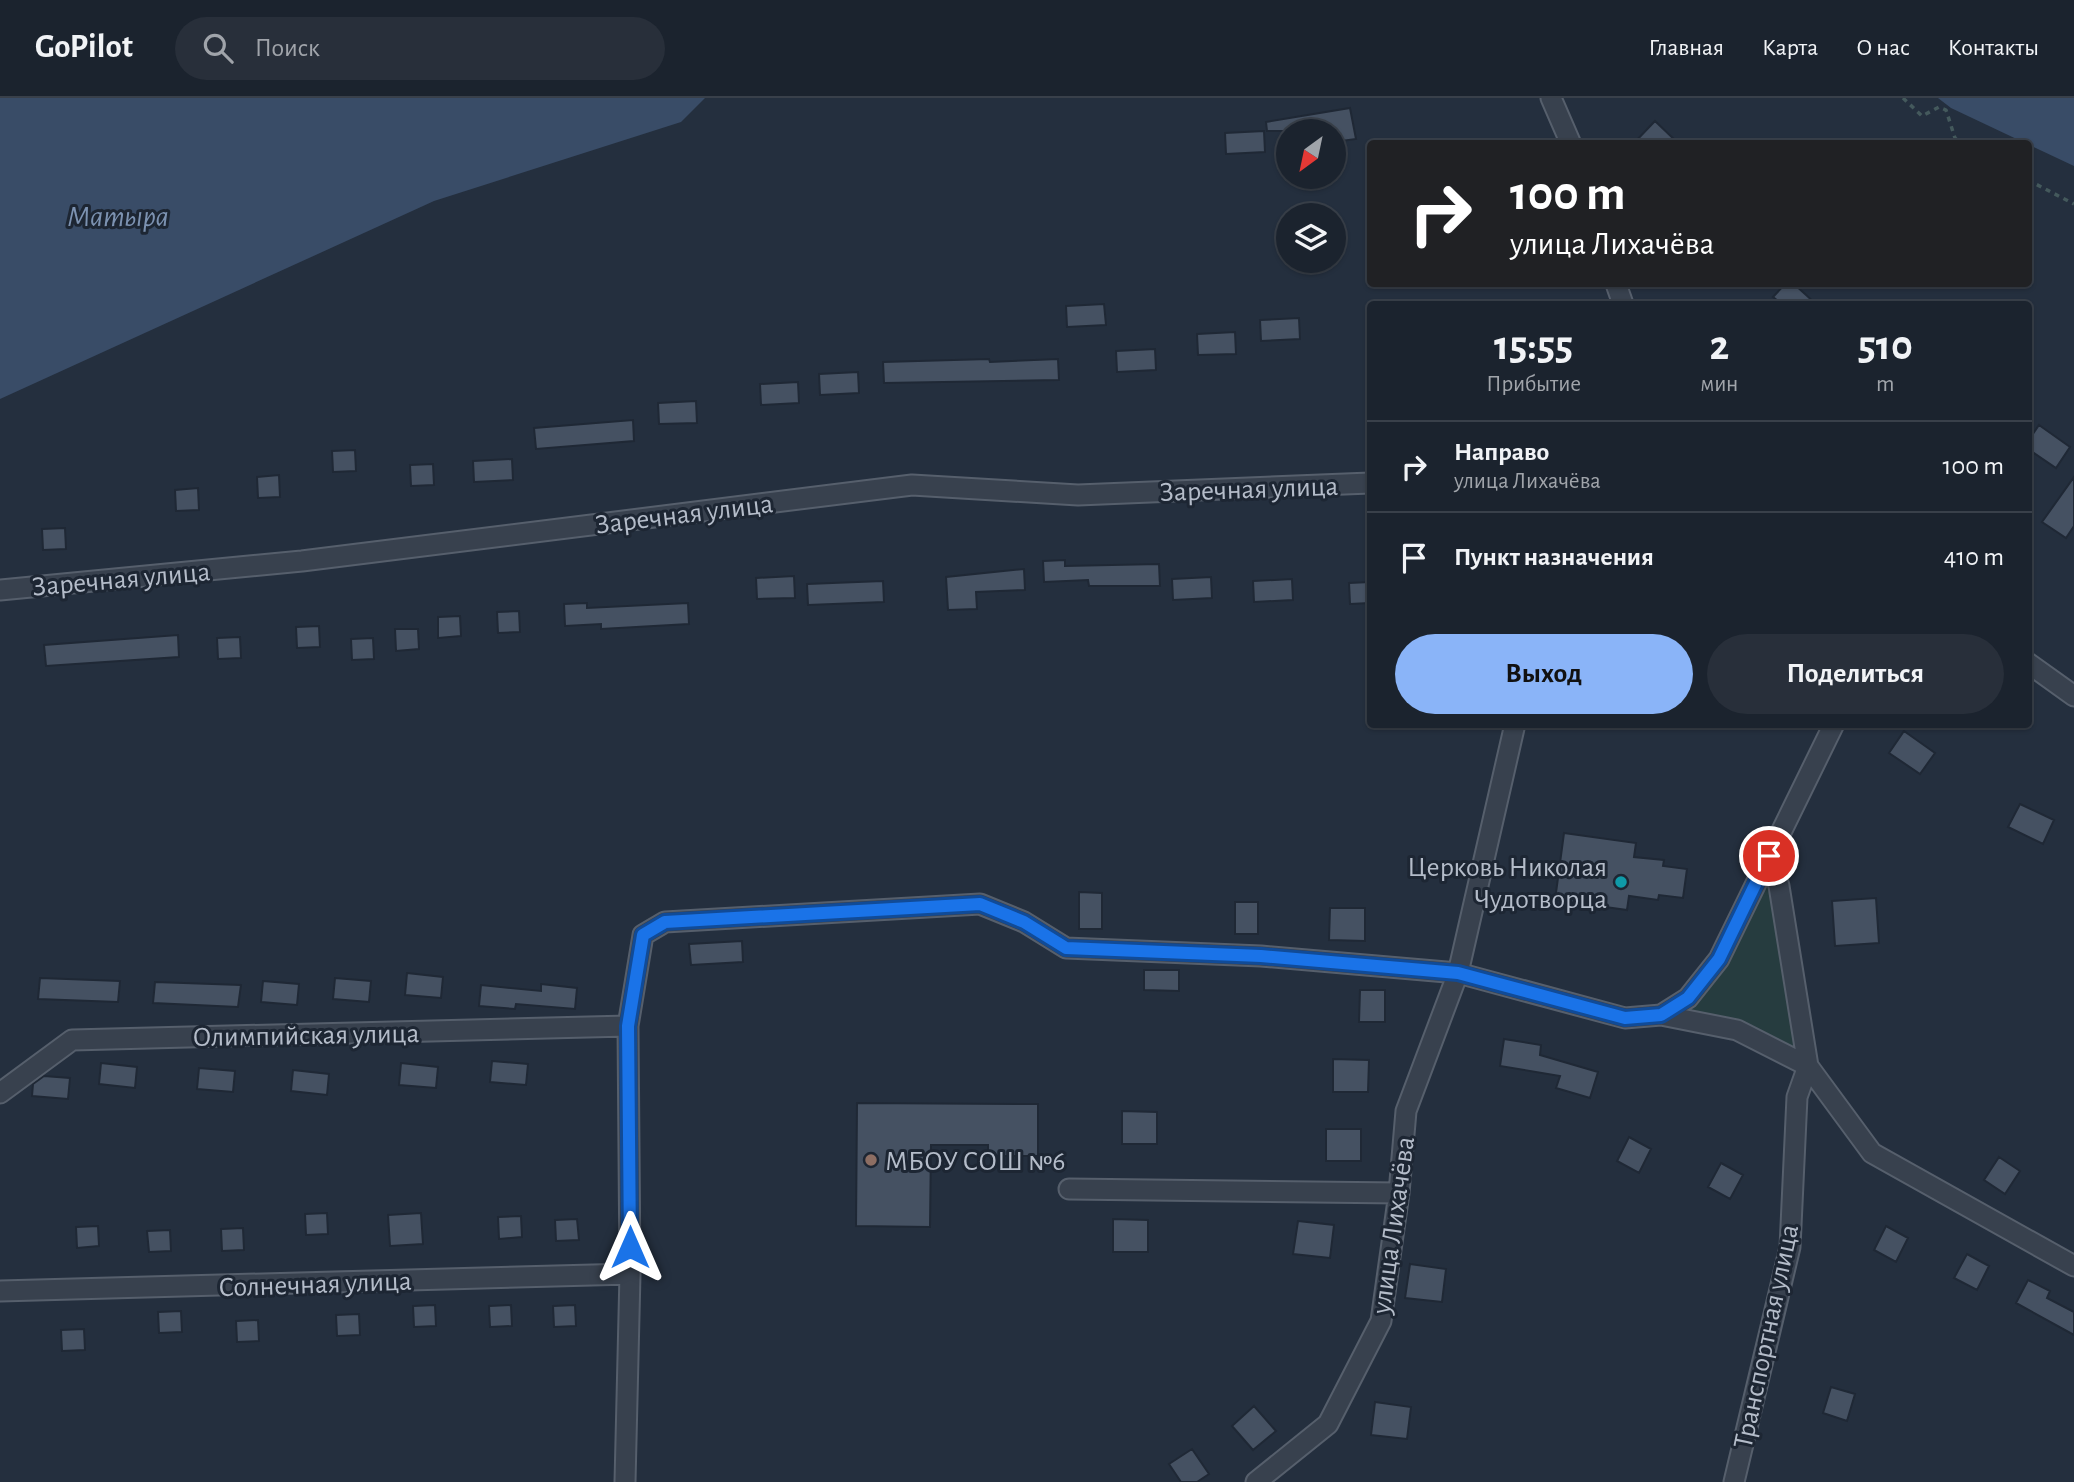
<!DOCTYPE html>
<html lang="ru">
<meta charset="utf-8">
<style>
:root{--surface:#1b232e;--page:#282f3a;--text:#f1f3f6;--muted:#a0a4aa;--line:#39404a;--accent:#8ab4f8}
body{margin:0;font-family:"Alegreya Sans",sans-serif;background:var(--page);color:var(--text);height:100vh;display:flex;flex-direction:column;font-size:26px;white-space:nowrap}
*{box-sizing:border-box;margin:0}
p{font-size:23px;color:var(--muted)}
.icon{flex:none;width:38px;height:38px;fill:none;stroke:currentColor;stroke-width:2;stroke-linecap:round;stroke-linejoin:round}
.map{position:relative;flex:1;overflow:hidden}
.sheet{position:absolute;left:1367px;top:203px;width:665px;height:427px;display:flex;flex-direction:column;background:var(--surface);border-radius:7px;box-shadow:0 2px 5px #0004,0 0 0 2px var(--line)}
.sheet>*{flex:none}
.top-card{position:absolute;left:1367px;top:42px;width:665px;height:147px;border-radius:7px;box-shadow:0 2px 5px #0004,0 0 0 2px var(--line);background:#202124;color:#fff;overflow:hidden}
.needle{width:46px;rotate:213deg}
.buttons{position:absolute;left:1276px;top:21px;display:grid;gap:14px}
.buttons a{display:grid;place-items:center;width:70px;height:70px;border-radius:50%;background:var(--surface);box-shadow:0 2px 5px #0004,0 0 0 2px var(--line);font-size:35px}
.pin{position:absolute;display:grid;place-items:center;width:60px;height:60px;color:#fff;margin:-30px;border:4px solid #fff;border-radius:50%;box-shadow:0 2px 7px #0007}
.me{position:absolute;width:77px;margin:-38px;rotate:0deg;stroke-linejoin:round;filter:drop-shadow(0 0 5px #0008)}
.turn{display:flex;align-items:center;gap:24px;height:147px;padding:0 28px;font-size:32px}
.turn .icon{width:91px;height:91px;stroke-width:2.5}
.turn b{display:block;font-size:49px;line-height:60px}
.eta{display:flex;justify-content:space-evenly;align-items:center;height:119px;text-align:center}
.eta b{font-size:42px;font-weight:600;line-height:49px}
.action{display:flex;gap:14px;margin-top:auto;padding:14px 28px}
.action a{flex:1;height:80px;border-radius:42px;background:var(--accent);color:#111;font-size:28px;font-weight:600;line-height:80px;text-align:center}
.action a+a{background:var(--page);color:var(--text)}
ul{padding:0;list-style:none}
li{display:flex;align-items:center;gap:21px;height:91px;padding:0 28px;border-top:2px solid var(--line)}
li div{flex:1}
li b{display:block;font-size:26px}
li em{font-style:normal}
header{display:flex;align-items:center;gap:42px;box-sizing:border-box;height:98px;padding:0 35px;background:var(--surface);border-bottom:2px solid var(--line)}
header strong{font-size:33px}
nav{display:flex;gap:38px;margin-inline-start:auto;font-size:24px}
.search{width:490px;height:63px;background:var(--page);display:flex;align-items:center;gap:18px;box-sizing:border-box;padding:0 24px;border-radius:38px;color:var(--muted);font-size:26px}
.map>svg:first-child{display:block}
.green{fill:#263c3f}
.water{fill:#394c67}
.building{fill:#455162;stroke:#1f2835;stroke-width:2}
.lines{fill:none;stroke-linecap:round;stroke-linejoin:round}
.minor-casing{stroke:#565f6c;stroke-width:23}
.path{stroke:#44595c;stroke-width:3.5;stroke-dasharray:5 5;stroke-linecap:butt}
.minor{stroke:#38414e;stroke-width:19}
.route-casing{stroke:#114b97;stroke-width:18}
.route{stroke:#1a73e8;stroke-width:12}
.culture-dot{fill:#0f9aa8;stroke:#1d2633;stroke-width:2.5}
.education-dot{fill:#8d6e63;stroke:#1d2633;stroke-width:2.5}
.labels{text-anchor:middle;stroke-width:6;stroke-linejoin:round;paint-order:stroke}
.street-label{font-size:28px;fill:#b4bcc9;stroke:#1d2633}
.poi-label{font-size:28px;fill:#b4bcc9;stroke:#1d2633;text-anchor:end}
.water-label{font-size:30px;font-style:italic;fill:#7c92b1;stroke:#1d2633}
</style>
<header>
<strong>GoPilot</strong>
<div class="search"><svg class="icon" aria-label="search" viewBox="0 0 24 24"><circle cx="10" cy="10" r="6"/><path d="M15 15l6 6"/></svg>Поиск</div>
<nav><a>Главная</a><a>Карта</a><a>О нас</a><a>Контакты</a></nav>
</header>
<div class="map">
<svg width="2074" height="1384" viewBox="0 0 2074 1384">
<rect width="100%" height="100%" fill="#242f3e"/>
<path class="green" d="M 1763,782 L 1773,787 L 1798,953 L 1760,932 L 1689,914 L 1711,887 Z"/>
<path class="water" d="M 0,0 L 705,0 L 681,24 L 434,103 L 0,301 Z
M 1938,0 L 2074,0 L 2074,68 L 1951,10 Z"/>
<path class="building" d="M 1350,10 L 1356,41 L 1334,44 L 1334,33 L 1267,33 L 1266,24 Z
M 1655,23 L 1679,46 L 1633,46 Z
M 1264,33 L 1265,54 L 1226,56 L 1225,35 Z
M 1785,186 L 1794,186 L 1816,206 L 1782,206 L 1773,199 Z
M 1104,206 L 1106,227 L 1067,229 L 1066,208 Z
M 1299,220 L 1300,241 L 1261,243 L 1260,222 Z
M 1235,234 L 1236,256 L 1198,257 L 1197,236 Z
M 1155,251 L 1156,272 L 1117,274 L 1116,253 Z
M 989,261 L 990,264 L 1058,261 L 1059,282 L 884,285 L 883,264 Z
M 858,274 L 859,295 L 820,297 L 819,276 Z
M 798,284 L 799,305 L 761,307 L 760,286 Z
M 696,303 L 697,325 L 659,326 L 658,305 Z
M 633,322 L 634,343 L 536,351 L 534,330 Z
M 2039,327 L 2070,349 L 2056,370 L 2028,351 L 2028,343 Z
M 355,352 L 356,373 L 333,374 L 332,353 Z
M 512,361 L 513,382 L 474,384 L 473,363 Z
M 433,366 L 434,387 L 411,388 L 410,367 Z
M 279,377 L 280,399 L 258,400 L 257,379 Z
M 2074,379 L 2074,428 L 2066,440 L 2042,424 Z
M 198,390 L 199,412 L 176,413 L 175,392 Z
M 65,430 L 66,451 L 43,452 L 42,431 Z
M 1065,462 L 1065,468 L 1159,466 L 1160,488 L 1089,488 L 1088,482 L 1044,484 L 1043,463 Z
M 1024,471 L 1025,492 L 976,494 L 977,511 L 948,512 L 946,479 Z
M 794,478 L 795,500 L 757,501 L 756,480 Z
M 1211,479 L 1212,500 L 1173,502 L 1172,481 Z
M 1292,481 L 1293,502 L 1254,504 L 1253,483 Z
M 883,483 L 884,504 L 808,507 L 807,486 Z
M 1370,484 L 1370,505 L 1350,506 L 1349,485 Z
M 587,505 L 587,510 L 688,505 L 689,526 L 601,531 L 601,526 L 565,528 L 564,506 Z
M 519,513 L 520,534 L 498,535 L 497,514 Z
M 460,518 L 461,538 L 438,540 L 438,519 Z
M 319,528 L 320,549 L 297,550 L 296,529 Z
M 395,531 L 418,531 L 419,551 L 396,553 Z
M 178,537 L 179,559 L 46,568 L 44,547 Z
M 240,539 L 241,560 L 218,561 L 217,540 Z
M 373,540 L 374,561 L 352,562 L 351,541 Z
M 1904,633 L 1935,655 L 1920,676 L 1889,655 Z
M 2020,706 L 2054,722 L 2043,746 L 2008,729 Z
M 1564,735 L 1636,745 L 1634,759 L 1664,762 L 1663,768 L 1687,771 L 1683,800 L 1659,797 L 1658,802 L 1629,798 L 1627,812 L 1555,802 Z
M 1079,794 L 1102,795 L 1102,831 L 1079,831 Z
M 1876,800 L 1879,845 L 1835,848 L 1832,803 Z
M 1235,804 L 1258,804 L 1258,836 L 1235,836 Z
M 1330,810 L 1365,810 L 1365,843 L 1329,842 Z
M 742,843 L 743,864 L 691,867 L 689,846 Z
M 1144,872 L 1179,872 L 1179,893 L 1144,892 Z
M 407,875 L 443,879 L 441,900 L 405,897 Z
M 40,880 L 120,883 L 118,904 L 38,901 Z
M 335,880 L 371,883 L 369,904 L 333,901 Z
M 263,883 L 299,886 L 297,907 L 261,904 Z
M 155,884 L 241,887 L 238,909 L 153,905 Z
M 541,886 L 577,890 L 575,911 L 516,906 L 515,911 L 479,908 L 481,887 L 541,893 Z
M 1360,892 L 1385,892 L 1385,924 L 1359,924 Z
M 1504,941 L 1541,947 L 1540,957 L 1598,974 L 1590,1000 L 1556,990 L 1560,978 L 1500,968 Z
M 1333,961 L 1369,962 L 1368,994 L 1333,994 Z
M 492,963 L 528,966 L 526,987 L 490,984 Z
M 101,965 L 137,969 L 135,990 L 99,986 Z
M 401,965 L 438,969 L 436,990 L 399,987 Z
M 199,970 L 235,973 L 233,994 L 197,991 Z
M 293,972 L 329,976 L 327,997 L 291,993 Z
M 44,978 L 70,980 L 68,1001 L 32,998 L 33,986 Z
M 857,1005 L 1038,1006 L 1038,1058 L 988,1058 L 988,1047 L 931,1047 L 930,1129 L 856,1128 Z
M 1122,1013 L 1157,1014 L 1157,1046 L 1122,1046 Z
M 1326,1031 L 1361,1031 L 1361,1063 L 1326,1063 Z
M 1629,1039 L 1651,1051 L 1639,1075 L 1617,1063 Z
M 1999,1059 L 2020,1073 L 2005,1096 L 1984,1082 Z
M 1721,1065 L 1743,1077 L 1730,1101 L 1708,1089 Z
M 327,1115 L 328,1136 L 306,1137 L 305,1116 Z
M 421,1115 L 423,1146 L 390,1148 L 388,1117 Z
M 521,1118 L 522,1139 L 499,1141 L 498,1119 Z
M 577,1121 L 579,1142 L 556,1143 L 555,1122 Z
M 1113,1121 L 1148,1122 L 1148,1154 L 1113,1154 Z
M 1298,1123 L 1334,1127 L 1330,1160 L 1293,1156 Z
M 98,1128 L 99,1148 L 77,1150 L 76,1129 Z
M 1886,1128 L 1908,1140 L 1896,1164 L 1874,1152 Z
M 243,1130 L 244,1152 L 222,1153 L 221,1131 Z
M 170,1132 L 171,1153 L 149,1154 L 147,1133 Z
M 1967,1156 L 1989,1168 L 1977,1192 L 1954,1180 Z
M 1410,1166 L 1446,1171 L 1442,1204 L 1405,1200 Z
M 2028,1182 L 2050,1193 L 2047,1200 L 2074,1214 L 2074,1237 L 2016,1205 Z
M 435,1207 L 436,1228 L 414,1229 L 413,1208 Z
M 511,1207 L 512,1228 L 490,1229 L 489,1208 Z
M 575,1207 L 576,1228 L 554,1229 L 553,1208 Z
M 181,1213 L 182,1234 L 159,1235 L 158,1214 Z
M 359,1216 L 360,1237 L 337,1238 L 336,1217 Z
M 258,1222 L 259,1243 L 237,1244 L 236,1223 Z
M 84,1231 L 85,1252 L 62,1253 L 61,1232 Z
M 1831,1289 L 1855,1296 L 1847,1323 L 1823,1315 Z
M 1375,1304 L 1411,1309 L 1407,1341 L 1371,1337 Z
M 1254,1308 L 1276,1333 L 1253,1352 L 1232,1328 Z
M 1192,1351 L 1209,1376 L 1197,1384 L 1181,1384 L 1169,1366 Z"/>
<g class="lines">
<defs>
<path id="minor" d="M 1551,0 L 1571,46
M 1616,186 L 1623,206
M 0,492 L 302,463 L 912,387 L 1078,397 L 1370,385
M 2028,565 L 2074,598
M 1661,917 L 1737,932 L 1808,968 L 1872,1055 L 2074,1168
M 0,995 L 72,942 L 628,928
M 1069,1091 L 1399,1095
M 0,1193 L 630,1176
M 625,1384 L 630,1176 L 628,928 L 643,837 L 665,824 L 980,806 L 1024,824 L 1066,850 L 1261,858 L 1458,875 L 1625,920 L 1661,917 L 1688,900 L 1719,861 L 1834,626
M 1256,1384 L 1328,1326 L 1381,1223 L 1399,1095 L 1406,1013 L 1458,875 L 1515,626
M 1734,1384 L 1790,1149 L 1797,999 L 1808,968 L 1779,788 L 1769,758"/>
</defs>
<use href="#minor" class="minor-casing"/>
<path class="path" d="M 1903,0 L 1922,18 L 1939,9 L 1946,12 L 1955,40 L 1961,46
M 2028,82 L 2074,106"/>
<use href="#minor" class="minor"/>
</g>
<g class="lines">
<defs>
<path id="route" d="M 630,1149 L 628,928 L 643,837 L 665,824 L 980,806 L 1024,824 L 1066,850 L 1261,858 L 1458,875 L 1625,920 L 1661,917 L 1688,900 L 1719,861 L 1769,758"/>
</defs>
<use href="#route" class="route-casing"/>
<use href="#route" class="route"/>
</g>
<circle class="culture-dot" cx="1621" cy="784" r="7"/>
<circle class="education-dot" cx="871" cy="1062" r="7"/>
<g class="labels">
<g class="street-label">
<text transform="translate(1249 390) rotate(-2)" y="10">Заречная улица</text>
<text transform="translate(684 415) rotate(-7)" y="10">Заречная улица</text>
<text transform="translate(121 480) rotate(-5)" y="10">Заречная улица</text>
<text transform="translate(306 936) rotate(-1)" y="10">Олимпийская улица</text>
<text transform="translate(1392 1127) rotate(-82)" y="10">улица Лихачёва</text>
<text transform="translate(315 1185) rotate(-2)" y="10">Солнечная улица</text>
<text transform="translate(1765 1238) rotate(-78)" y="10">Транспортная улица</text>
</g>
<g class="poi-label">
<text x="1607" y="778">Церковь Николая<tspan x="1607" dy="32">Чудотворца</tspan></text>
<text x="885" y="1072" text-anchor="start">МБОУ СОШ №6</text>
</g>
<g class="water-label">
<text x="118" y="128">Матыра</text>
</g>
</g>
</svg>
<div class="buttons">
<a><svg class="needle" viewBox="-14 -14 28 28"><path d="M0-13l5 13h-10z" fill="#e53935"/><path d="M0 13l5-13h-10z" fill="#a0a4aa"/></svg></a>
<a><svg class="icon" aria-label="layers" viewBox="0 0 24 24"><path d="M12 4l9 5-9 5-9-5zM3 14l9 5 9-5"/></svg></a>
</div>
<div class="pin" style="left:1769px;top:758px;background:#d93025"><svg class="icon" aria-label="arrive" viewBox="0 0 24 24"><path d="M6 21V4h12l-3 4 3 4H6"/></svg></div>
<svg class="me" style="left:630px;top:1149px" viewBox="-20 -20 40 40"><path d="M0-17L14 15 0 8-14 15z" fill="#1a73e8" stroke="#fff" stroke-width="4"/></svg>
<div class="top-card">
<div class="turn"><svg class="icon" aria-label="right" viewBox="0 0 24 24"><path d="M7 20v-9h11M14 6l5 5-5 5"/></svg><div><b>100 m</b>улица Лихачёва</div></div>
</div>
<section class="sheet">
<div class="eta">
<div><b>15:55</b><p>Прибытие</p></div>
<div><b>2</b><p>мин</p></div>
<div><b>510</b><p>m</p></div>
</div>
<ul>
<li><svg class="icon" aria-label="right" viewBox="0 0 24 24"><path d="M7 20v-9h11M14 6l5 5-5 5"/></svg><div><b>Направо</b><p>улица Лихачёва</p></div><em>100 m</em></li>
<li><svg class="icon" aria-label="arrive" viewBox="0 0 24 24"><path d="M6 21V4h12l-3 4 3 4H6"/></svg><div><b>Пункт назначения</b></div><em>410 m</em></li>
</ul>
<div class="action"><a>Выход</a><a>Поделиться</a></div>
</section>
</div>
